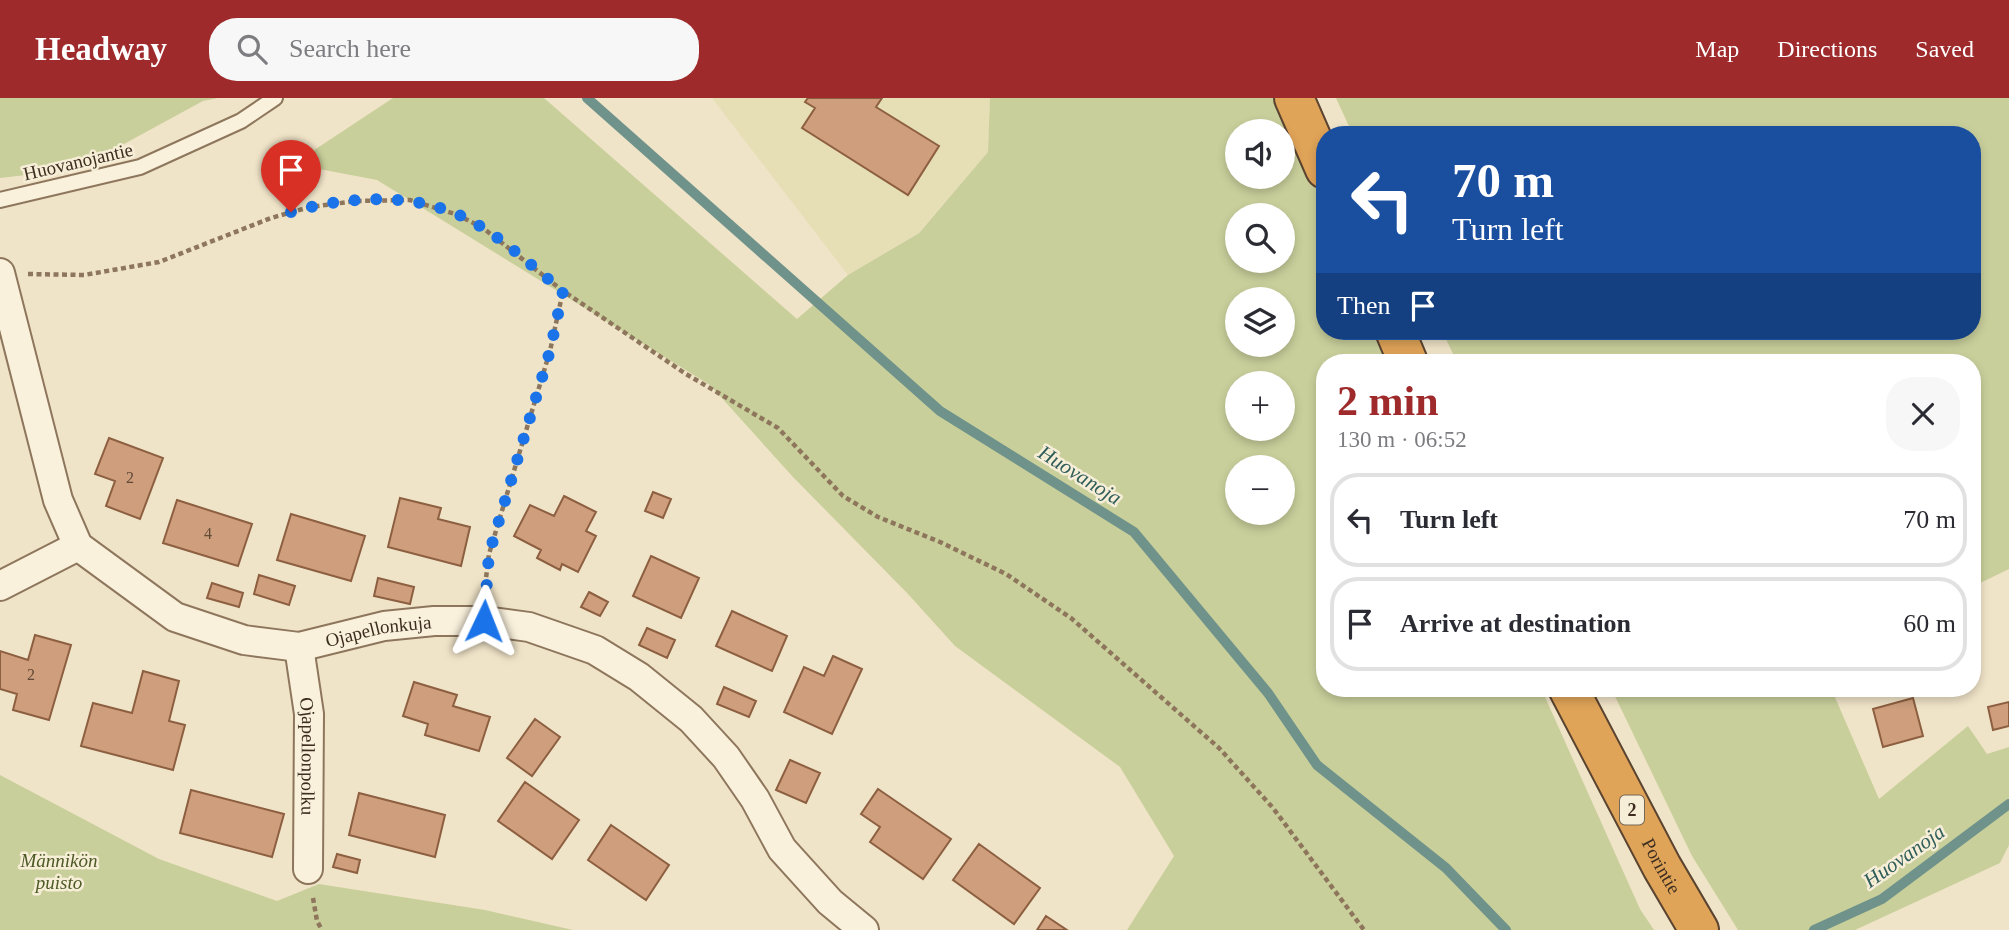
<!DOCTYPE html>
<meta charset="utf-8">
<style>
:root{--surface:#fff;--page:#f7f7f7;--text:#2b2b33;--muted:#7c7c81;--line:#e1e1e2;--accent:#9e2a2b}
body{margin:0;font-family:"Times New Roman",serif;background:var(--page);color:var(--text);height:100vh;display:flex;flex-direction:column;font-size:26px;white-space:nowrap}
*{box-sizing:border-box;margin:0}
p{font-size:23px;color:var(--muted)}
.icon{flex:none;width:38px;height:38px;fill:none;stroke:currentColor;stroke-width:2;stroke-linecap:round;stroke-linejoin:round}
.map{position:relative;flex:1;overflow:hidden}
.side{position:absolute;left:1316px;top:256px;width:665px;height:343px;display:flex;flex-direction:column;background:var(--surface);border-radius:28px;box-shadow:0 4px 10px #0003}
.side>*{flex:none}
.banner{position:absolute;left:1316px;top:28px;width:665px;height:214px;border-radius:28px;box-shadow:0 4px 10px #0003;background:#1a4fa0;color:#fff;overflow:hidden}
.tools{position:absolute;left:1225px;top:21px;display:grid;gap:14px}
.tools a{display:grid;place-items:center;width:70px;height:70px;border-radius:50%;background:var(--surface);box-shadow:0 4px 10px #0003;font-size:35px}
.pin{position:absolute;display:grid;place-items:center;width:60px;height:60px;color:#fff;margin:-72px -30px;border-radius:50% 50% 50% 0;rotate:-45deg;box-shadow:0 0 7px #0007}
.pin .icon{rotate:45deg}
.me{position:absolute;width:77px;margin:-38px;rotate:2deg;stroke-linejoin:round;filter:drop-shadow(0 0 5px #0008)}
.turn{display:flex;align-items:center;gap:24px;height:147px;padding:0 21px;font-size:32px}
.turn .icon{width:91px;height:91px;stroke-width:2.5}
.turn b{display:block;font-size:49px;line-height:60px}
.then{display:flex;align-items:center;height:66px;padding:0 21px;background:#0003;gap:14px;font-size:26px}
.round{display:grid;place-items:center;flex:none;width:74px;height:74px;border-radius:28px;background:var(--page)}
.headline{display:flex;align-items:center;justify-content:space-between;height:119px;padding:0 21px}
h1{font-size:42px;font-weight:700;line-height:52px;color:var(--accent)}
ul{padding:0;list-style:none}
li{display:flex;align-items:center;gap:21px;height:94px;margin:0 14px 10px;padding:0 7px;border:4px solid var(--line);border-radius:28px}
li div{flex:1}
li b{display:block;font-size:26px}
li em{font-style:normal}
header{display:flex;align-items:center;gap:42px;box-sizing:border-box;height:98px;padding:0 35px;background:var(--accent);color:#fff}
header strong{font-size:33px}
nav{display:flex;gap:38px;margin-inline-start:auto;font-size:24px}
.search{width:490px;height:63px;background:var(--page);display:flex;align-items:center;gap:18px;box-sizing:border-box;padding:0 24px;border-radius:28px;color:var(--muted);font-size:26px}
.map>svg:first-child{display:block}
.farmland{fill:#e6deb5}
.green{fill:#c9cf9b;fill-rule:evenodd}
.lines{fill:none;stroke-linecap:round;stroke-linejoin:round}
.stream{stroke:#6f938a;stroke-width:10}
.building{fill:#cf9f7d;stroke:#8d5f41;stroke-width:2}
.lane-casing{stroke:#8d765c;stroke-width:18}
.street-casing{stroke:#8d765c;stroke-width:32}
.highway-casing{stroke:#5b4430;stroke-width:42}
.path{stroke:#8d765c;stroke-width:4.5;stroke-dasharray:5 3.5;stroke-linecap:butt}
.lane{stroke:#faf1dc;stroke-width:14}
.street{stroke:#faf1dc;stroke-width:28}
.highway{stroke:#e0a458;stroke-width:38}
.route{stroke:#1a73e8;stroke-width:12;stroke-dasharray:0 21.6}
.labels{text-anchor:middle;stroke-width:5;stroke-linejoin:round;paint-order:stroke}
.number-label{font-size:16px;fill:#624a37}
.shield{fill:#f7eed8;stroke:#756857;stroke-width:2}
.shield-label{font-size:18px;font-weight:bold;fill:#3d2e20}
.street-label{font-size:19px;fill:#3d2e20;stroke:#f7eed8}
.park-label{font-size:19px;font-style:italic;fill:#4d5a26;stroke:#f7eed8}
.water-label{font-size:21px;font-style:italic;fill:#2f5d5a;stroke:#f7eed8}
</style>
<header>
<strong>Headway</strong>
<div class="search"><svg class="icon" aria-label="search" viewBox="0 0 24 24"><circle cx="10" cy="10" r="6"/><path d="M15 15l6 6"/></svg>Search here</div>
<nav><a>Map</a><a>Directions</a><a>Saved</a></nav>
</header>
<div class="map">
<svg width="2009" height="832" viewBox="0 0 2009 832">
<rect width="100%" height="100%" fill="#f0e4c8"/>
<path class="farmland" d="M 712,0 L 990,0 L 988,54 L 918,135 L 848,177 Z"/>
<path class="green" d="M 0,0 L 218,0 L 203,3 L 78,71 L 0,80 Z
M 393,0 L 544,0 L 797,221 L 848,177 L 919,135 L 988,54 L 990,0 L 1276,0 L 1325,108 L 1325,233 L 1381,233 L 1395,264 L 1325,264 L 1325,590 L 1541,590 L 1640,811 L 1654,832 L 1127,832 L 1174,758 L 1120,669 L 955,548 L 908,496 L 793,379 L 710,287 L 377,82 L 293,66 ZM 1237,33 L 1283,33 L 1283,79 L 1237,79 ZM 1237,117 L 1283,117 L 1283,163 L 1237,163 ZM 1237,201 L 1283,201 L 1283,247 L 1237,247 ZM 1237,285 L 1283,285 L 1283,331 L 1237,331 ZM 1237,369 L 1283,369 L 1283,415 L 1237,415 Z
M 1336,0 L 2009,0 L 2009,471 L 1972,489 L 1972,264 L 1457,264 L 1442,233 L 1972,233 L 1972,37 L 1353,37 Z
M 1611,590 L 1831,590 L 1879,701 L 1968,628 L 1987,656 L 2009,649 L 2009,747 L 2000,765 L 1855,832 L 1738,832 L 1692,758 Z
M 0,677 L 159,761 L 277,803 L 319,786 L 485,812 L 573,832 L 0,832 Z"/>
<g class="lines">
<path class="stream" d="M 587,0 L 940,313 L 1134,434 L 1268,595 L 1317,667 L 1446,770 L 1506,832
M 1814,832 L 1882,801 L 2009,706"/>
</g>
<path class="building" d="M 808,0 L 882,0 L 876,9 L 939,48 L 908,97 L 802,30 L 815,10 L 805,4 Z
M 109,340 L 163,360 L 140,421 L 106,408 L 115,383 L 95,376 Z
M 653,394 L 671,401 L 663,420 L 645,413 Z
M 564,398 L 596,414 L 586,433 L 596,438 L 578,474 L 562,466 L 560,472 L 537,460 L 541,452 L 514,438 L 530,407 L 554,418 Z
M 400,400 L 441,410 L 438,421 L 470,429 L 461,468 L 388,449 Z
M 177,402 L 252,426 L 238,468 L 163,445 Z
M 291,416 L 365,438 L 351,483 L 277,462 Z
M 651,458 L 699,480 L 681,520 L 633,498 Z
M 259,477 L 295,488 L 289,507 L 254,496 Z
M 378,480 L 414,489 L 410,506 L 374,498 Z
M 212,485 L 243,495 L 239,509 L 207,500 Z
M 589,494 L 608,504 L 600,518 L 581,509 Z
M 732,513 L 787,538 L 772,573 L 716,548 Z
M 647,530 L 675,542 L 667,560 L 639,547 Z
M 35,537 L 71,547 L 49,622 L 13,612 L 17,596 L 0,591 L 0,553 L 28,562 Z
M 833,558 L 862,571 L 832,636 L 784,614 L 804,569 L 824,578 Z
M 143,573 L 179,583 L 169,623 L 185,627 L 173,672 L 81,648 L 93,605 L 132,615 Z
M 414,584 L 457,597 L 453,608 L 490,619 L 479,653 L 425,637 L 428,626 L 403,618 Z
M 724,589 L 756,603 L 749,619 L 717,606 Z
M 1913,600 L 1923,638 L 1883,649 L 1873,611 Z
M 2009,604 L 2009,628 L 1993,632 L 1988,609 Z
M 535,621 L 560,639 L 532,678 L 507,660 Z
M 790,662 L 820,675 L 806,705 L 776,692 Z
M 525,684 L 579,722 L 552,761 L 498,723 Z
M 878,691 L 951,741 L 923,781 L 870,744 L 880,729 L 861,716 Z
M 191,692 L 284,716 L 272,759 L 180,735 Z
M 359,695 L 445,717 L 435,759 L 349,737 Z
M 611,727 L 669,767 L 646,802 L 588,762 Z
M 979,746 L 1040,790 L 1014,826 L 953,782 Z
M 337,756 L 360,762 L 357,775 L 333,769 Z
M 1046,818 L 1067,832 L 1037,832 Z"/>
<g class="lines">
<defs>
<path id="lane" d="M 0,102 L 140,69 L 241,23 L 275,0"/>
<g id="street">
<path id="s1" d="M 0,175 L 58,402 L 78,448 L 175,519 L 244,542 L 299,549 L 384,528 L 434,523 L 484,523 L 529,529 L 595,552 L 639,579 L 691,621 L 726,659 L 755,701 L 782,751 L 830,804 L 864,832"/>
<path d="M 0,488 L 78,448"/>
<path id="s2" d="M 299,549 L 309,616 L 308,771"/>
</g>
<g id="highway">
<path d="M 1294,0 L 1325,71"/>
<path d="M 1395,233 L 1408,264"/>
<path id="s3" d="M 1568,590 L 1662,769 L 1699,832"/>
</g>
</defs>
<use href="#lane" class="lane-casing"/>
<use href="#street" class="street-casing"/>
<use href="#highway" class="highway-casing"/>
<path class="path" d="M 28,176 L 84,177 L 159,164 L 271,120 L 310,109 L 356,103 L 410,102 L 458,117 L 483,130 L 563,193 L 686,276 L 778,330 L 843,398 L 878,419 L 940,444 L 1006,476 L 1071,520 L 1219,650 L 1273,710 L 1364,832
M 484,496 L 489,456 L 550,253 L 563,193
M 313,800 L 317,823 L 322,832"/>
<use href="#lane" class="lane"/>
<use href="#street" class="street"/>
<use href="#highway" class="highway"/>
</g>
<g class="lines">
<path class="route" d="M 291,114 C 344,99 408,94 459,117 C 497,134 530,167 563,193 L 550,253 L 489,456 L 484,523"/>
</g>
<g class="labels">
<g class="number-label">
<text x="130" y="385">2</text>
<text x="208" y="441">4</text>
<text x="31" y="582">2</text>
</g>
<rect class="shield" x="1620" y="697.5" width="24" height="29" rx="5"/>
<g class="shield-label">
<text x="1632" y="718">2</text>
</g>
<g class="street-label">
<text transform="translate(78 63) rotate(-13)" y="7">Huovanojantie</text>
<text dy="7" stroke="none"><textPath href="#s1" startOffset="614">Ojapellonkuja</textPath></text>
<text dy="7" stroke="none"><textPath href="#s2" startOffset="110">Ojapellonpolku</textPath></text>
<text dy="7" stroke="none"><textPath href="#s3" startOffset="201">Porintie</textPath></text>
</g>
<g class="park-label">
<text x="59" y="769">Männikön<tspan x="59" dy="22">puisto</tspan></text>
</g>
<g class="water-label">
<text transform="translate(1080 377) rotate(32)" y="7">Huovanoja</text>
<text transform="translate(1904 758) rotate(-35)" y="7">Huovanoja</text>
</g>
</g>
</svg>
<div class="tools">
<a><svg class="icon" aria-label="sound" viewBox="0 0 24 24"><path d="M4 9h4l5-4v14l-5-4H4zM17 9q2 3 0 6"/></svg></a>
<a><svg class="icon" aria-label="search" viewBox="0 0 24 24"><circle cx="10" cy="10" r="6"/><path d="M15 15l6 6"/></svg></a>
<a><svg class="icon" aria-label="layers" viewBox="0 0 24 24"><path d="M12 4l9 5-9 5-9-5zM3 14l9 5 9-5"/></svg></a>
<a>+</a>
<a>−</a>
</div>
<div class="pin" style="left:291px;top:114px;background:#d93025"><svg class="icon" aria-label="arrive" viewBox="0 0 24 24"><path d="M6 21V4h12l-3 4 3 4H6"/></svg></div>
<svg class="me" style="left:484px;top:523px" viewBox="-20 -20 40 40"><path d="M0-17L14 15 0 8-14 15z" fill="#1a73e8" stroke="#fff" stroke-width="4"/></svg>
<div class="banner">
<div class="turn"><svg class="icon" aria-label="left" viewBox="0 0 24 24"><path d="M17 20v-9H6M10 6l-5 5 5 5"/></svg><div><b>70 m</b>Turn left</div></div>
<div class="then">Then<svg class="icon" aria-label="arrive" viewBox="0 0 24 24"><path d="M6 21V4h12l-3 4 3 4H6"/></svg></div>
</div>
<section class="side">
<div class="headline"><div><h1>2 min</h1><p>130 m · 06:52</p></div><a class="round"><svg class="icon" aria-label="close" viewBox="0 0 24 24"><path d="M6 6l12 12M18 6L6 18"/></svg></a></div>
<ul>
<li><svg class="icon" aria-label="left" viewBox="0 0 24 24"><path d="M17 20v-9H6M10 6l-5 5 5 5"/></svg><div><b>Turn left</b></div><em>70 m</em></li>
<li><svg class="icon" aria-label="arrive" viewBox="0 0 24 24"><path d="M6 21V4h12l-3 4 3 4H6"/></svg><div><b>Arrive at destination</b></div><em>60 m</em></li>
</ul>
</section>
</div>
